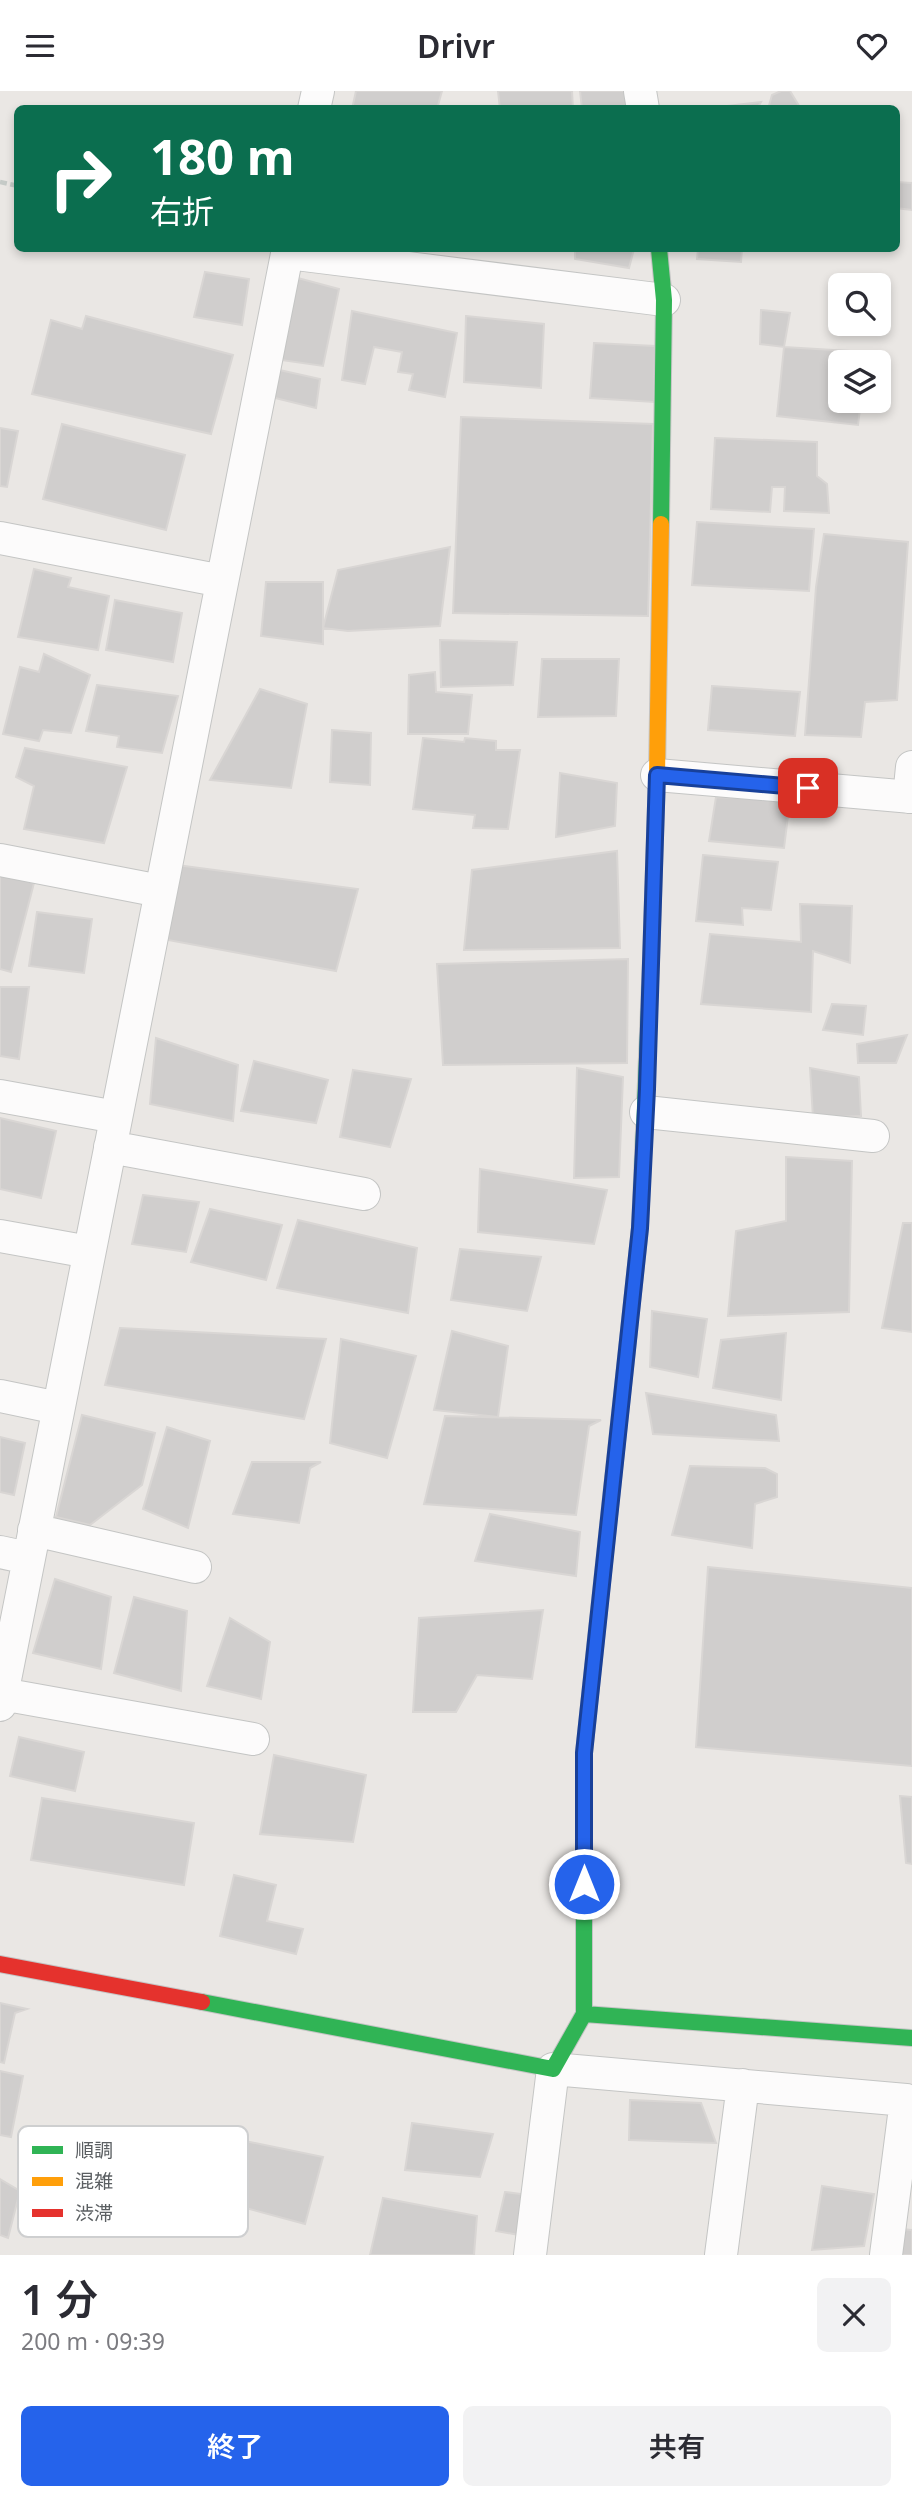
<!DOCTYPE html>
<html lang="ja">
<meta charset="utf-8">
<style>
:root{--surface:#fff;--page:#f2f2f3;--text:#2b2b33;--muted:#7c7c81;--accent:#2563eb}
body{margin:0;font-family:"Noto Sans","Noto Sans JP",sans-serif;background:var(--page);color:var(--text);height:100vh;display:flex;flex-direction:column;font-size:26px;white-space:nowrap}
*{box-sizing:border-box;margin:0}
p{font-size:23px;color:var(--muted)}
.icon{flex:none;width:38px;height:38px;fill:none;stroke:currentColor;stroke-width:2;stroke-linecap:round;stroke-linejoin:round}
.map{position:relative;height:2164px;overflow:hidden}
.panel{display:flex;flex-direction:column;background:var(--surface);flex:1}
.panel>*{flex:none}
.top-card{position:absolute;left:14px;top:14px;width:886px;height:147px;border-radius:10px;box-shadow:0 4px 10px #0003;background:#0b6e4f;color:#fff;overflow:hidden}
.tools{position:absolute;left:828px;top:182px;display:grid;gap:14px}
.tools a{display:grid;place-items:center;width:63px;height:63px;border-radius:10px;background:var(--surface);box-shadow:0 4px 10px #0003;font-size:35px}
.pin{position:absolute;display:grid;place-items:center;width:60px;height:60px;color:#fff;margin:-30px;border-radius:14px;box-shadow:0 4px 10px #0006}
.me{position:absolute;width:77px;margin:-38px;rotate:0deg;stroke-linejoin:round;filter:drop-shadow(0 0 5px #0008)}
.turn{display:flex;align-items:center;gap:24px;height:147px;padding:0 21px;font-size:32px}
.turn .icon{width:91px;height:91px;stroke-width:2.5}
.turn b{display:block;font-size:49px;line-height:60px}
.round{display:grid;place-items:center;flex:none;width:74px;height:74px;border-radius:10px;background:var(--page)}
.overview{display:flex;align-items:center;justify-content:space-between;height:119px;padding:0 21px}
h1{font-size:42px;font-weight:600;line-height:52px}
.cta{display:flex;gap:14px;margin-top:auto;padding:14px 21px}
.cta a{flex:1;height:80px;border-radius:10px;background:var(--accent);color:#fff;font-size:28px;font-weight:600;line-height:80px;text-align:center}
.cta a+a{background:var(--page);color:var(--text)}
header{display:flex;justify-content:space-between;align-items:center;height:91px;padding:0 21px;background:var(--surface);font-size:32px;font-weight:600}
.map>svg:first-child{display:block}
.building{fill:#d0cecd;stroke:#d9d6d4;stroke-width:2}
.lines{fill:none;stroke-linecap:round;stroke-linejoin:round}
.street-casing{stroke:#c4c5c4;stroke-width:34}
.fast-casing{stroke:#c4c4c4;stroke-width:18}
.slow-casing{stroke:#c4c4c4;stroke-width:18}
.jam-casing{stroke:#c4c4c4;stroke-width:18}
.path{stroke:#c5cac7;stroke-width:4.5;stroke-dasharray:7 3.5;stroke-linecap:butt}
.street{stroke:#fcfbfb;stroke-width:32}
.fast{stroke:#30b455;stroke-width:16}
.slow{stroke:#ff9f0a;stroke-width:16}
.jam{stroke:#e5322d;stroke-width:16}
.route-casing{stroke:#184099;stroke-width:18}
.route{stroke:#2563eb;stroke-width:12}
.key{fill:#fff;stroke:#cecfd0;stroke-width:2}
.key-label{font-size:19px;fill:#5b5f62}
</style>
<header><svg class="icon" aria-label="menu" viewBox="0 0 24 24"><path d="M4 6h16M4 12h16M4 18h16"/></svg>Drivr<svg class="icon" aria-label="heart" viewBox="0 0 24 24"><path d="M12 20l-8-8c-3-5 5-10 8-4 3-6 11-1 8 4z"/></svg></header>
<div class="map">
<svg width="912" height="2164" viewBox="0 0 912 2164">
<rect width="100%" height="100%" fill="#eae7e4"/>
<path class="building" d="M 356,0 L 442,0 L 437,18 L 352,18 Z
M 498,0 L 572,0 L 573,18 L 500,18 Z
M 580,0 L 630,0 L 632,18 L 582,18 Z
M 781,0 L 790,0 L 801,18 L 768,18 L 772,4 Z
M 761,11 L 757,18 L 702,18 Z
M 896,91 L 912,92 L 912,119 L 896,117 Z
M 575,158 L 634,158 L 629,177 L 575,168 Z
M 698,158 L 742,158 L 741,171 L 697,168 Z
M 205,181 L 249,188 L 242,234 L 194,226 Z
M 294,186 L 339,198 L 323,275 L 281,269 Z
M 761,219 L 790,222 L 784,256 L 760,253 Z
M 352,220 L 457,242 L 445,306 L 409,299 L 413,283 L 398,281 L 402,261 L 374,256 L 365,293 L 342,289 Z
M 86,225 L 233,264 L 211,343 L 32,303 L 51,229 L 82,238 Z
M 466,225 L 544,233 L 541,297 L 464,291 Z
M 594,252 L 655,255 L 654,311 L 590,307 Z
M 784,256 L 866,261 L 865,271 L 840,271 L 840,310 L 861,310 L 858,334 L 777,325 Z
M 275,278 L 320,288 L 316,317 L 271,306 Z
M 461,326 L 653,333 L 648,525 L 453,522 Z
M 62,333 L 185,364 L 166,439 L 43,408 Z
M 0,337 L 18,340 L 7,396 L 0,395 Z
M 715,347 L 817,351 L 817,385 L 827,393 L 829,422 L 784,420 L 785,396 L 772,396 L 770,421 L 711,418 Z
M 697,431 L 814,438 L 809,500 L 692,494 Z
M 824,443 L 908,451 L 897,609 L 865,611 L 861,646 L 805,644 L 816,496 Z
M 450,456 L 440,535 L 348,540 L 323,537 L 338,479 Z
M 34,478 L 71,487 L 68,496 L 109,505 L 98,559 L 18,546 Z
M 266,491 L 323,491 L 323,553 L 261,545 Z
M 115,509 L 182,522 L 173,571 L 106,559 Z
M 440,549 L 517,551 L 513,594 L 441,596 Z
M 44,563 L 90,584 L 71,642 L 43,639 L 39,650 L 3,643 L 20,576 L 39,581 Z
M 542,568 L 619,568 L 616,625 L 538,626 Z
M 435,581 L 436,601 L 472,604 L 468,643 L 408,643 L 409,584 Z
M 97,594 L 178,605 L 162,662 L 117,656 L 119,645 L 86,640 Z
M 712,595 L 800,601 L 795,645 L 708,639 Z
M 260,598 L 307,613 L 291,697 L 210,689 Z
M 332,639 L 371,642 L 370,694 L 330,691 Z
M 423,647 L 464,651 L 465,647 L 496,650 L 496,659 L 520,659 L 508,738 L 473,737 L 475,724 L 413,718 Z
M 25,657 L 127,676 L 104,752 L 24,738 L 34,695 L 16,686 Z
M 560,682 L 617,692 L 615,735 L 556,746 Z
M 716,706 L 790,709 L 784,757 L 709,750 Z
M 617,760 L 620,857 L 464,859 L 472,779 Z
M 703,764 L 778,771 L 771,819 L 742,817 L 743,834 L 696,830 Z
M 177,774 L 358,798 L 336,880 L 168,849 Z
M 0,783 L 34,792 L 11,881 L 0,878 Z
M 800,813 L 852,815 L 850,872 L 813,860 L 811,921 L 701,913 L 710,843 L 801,851 Z
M 37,821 L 92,828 L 84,882 L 29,875 Z
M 628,868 L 627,972 L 443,974 L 437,873 Z
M 0,896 L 29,896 L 19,968 L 0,965 Z
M 832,913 L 866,915 L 863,944 L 823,939 Z
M 907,944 L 896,972 L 858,972 L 857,953 Z
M 156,947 L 238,974 L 233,1030 L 150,1013 Z
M 254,970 L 328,989 L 316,1032 L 241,1020 Z
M 577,977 L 623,986 L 619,1086 L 574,1087 Z
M 810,977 L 859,986 L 861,1025 L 813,1027 Z
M 353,979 L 411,988 L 390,1056 L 340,1046 Z
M 0,1027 L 56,1040 L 41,1107 L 0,1098 Z
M 786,1066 L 852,1070 L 849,1221 L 728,1225 L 736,1140 L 786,1130 Z
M 480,1078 L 607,1099 L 594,1153 L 478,1141 Z
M 143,1104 L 199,1111 L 186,1161 L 132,1153 Z
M 210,1118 L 282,1134 L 266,1189 L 191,1171 Z
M 298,1129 L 417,1157 L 408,1222 L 277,1197 Z
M 903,1132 L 912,1132 L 912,1241 L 882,1237 Z
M 460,1158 L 541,1166 L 527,1220 L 451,1209 Z
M 652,1220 L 707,1228 L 698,1286 L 650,1276 Z
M 120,1237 L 326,1248 L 304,1328 L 105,1294 Z
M 452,1240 L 508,1255 L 498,1326 L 434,1319 Z
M 786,1242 L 781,1309 L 713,1297 L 721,1249 Z
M 341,1248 L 416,1265 L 387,1367 L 330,1352 Z
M 646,1302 L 776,1324 L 779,1350 L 653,1343 Z
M 82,1324 L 155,1342 L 142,1394 L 90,1434 L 56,1426 Z
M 445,1325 L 601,1329 L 589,1335 L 576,1424 L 424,1413 Z
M 167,1336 L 210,1350 L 188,1437 L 143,1418 Z
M 0,1346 L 25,1352 L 14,1404 L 0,1401 Z
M 252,1371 L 321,1371 L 310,1377 L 299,1432 L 233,1423 Z
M 690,1375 L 765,1377 L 777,1383 L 777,1406 L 755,1413 L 752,1457 L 672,1444 Z
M 490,1423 L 580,1441 L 576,1485 L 475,1470 Z
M 708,1476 L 912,1497 L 912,1675 L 696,1656 Z
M 55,1488 L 111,1506 L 101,1578 L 33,1562 Z
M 134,1506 L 187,1520 L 181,1600 L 114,1582 Z
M 543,1519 L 532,1588 L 477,1584 L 456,1621 L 413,1621 L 419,1527 Z
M 230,1527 L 270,1551 L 261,1608 L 207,1595 Z
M 19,1646 L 84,1661 L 75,1700 L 10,1685 Z
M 274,1664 L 366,1684 L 353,1751 L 260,1743 Z
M 900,1705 L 912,1706 L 912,1773 L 906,1772 Z
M 42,1707 L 194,1732 L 184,1794 L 31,1769 Z
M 234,1784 L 276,1794 L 267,1830 L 303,1838 L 296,1863 L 220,1845 Z
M 0,1912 L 27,1918 L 15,1922 L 4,1972 L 0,1971 Z
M 0,1980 L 23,1985 L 11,2046 L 0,2044 Z
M 630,2009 L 701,2012 L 716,2052 L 629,2049 Z
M 412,2032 L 493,2043 L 480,2086 L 405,2079 Z
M 226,2046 L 323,2066 L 305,2133 L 212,2108 Z
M 0,2088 L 20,2100 L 8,2147 L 0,2144 Z
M 822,2095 L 874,2103 L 864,2155 L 812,2159 Z
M 505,2101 L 529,2104 L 519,2144 L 496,2140 Z
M 383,2107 L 477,2125 L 474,2164 L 370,2164 Z
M 902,2138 L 912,2139 L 912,2164 L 896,2164 Z"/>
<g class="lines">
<defs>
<path id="street" d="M 640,0 L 643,18
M 314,18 L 318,0
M 288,162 L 664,209
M 0,447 L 222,490
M 657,684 L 912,706
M 909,706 L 912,676
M 0,769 L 160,800
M 0,1005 L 116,1026
M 646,1021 L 873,1045
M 110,1056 L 364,1103
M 0,1145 L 89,1161
M 0,1305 L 58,1317
M 34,1439 L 195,1476
M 0,1461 L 28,1467
M 2,1603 L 253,1648
M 0,1614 L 288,158
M 530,2164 L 553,1978 L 906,2009 L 886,2164
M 721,2164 L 743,1994"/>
<path id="fast" d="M 659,158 L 664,209 L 661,433
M 613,1388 L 640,1137 L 651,868
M 202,1911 L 553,1978 L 584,1923 L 584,1662 L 593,1576
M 584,1923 L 912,1947"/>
<path id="slow" d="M 651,868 L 657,684 L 661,433"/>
<path id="jam" d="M 593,1576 L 613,1388
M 0,1873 L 202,1911"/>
</defs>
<use href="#street" class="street-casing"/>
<use href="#fast" class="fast-casing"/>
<use href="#slow" class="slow-casing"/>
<use href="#jam" class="jam-casing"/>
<path class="path" d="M 0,91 L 18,95"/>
<use href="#street" class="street"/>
<use href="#fast" class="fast"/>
<use href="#slow" class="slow"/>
<use href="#jam" class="jam"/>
</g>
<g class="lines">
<defs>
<path id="route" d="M 584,1793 L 584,1662 L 640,1137 L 647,998 L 657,684 L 808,697"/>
</defs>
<use href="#route" class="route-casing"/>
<use href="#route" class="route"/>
</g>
<rect x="18" y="2035" width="230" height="111" rx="10" class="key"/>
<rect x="32" y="2055" width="31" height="8" fill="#30b455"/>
<rect x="32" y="2086" width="31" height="9" fill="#ff9f0a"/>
<rect x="32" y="2118" width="31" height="8" fill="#e5322d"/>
<g class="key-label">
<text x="75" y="2066">順調</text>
<text x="75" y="2097">混雑</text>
<text x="75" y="2129">渋滞</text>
</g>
</svg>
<div class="tools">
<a><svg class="icon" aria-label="search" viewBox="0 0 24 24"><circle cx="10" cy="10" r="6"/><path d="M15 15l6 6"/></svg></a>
<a><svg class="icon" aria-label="layers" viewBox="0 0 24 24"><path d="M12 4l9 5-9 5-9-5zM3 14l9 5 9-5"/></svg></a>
</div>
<div class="pin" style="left:808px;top:697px;background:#d93025"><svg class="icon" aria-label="arrive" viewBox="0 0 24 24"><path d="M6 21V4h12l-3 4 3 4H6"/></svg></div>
<svg class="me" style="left:584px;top:1793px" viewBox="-20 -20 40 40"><circle r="17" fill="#2563eb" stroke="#fff" stroke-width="3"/><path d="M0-11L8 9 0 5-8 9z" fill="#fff"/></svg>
<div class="top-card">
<div class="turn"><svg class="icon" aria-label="right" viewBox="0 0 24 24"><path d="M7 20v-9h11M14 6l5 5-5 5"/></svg><div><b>180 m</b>右折</div></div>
</div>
</div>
<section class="panel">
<div class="overview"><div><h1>1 分</h1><p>200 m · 09:39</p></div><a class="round"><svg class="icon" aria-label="close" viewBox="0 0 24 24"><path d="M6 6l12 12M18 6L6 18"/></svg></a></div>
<div class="cta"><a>終了</a><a>共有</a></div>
</section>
